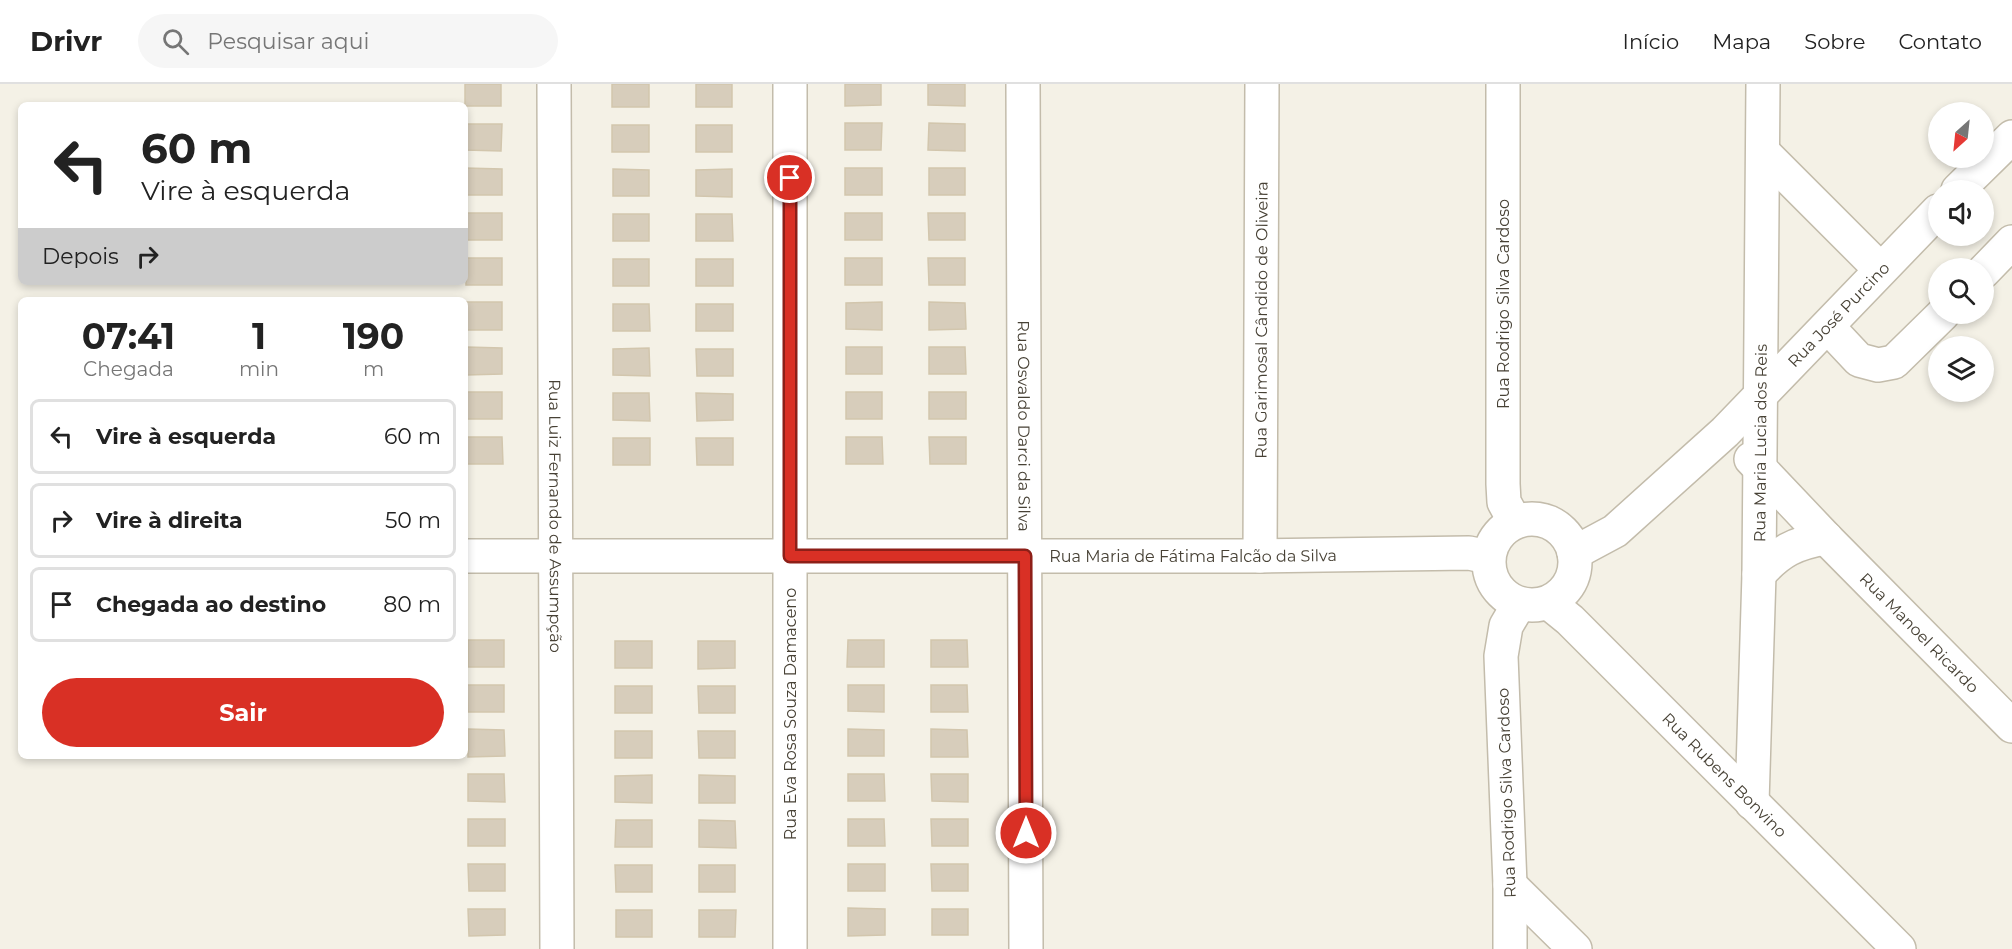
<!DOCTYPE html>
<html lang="pt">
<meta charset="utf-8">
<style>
:root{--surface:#fff;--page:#f6f6f6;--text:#222;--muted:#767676;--line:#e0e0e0;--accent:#d93025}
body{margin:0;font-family:Montserrat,sans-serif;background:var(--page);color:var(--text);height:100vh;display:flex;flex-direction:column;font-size:22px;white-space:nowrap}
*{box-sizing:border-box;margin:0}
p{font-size:20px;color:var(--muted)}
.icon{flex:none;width:33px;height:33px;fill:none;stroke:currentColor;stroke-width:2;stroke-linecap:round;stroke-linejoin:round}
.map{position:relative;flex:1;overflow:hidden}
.panel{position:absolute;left:18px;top:213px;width:450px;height:462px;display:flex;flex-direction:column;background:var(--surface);border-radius:9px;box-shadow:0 3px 9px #0003}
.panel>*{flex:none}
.guide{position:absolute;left:18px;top:18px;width:450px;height:183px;border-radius:9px;box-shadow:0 3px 9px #0003;background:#fff;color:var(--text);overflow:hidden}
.needle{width:39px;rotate:207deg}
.tools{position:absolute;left:1928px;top:18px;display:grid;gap:12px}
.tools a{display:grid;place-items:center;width:66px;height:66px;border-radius:50%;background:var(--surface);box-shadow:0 3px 9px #0003;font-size:30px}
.pin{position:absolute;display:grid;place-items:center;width:51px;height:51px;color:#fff;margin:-26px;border:3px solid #fff;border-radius:50%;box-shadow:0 2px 6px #0007}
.me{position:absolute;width:66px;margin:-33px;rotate:0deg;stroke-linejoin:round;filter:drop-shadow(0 0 4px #0008)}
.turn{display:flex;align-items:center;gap:21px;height:126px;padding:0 24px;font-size:27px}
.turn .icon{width:78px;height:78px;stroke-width:2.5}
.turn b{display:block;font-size:42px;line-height:51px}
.then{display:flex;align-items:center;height:57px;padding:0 24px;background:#0003;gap:12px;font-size:22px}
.eta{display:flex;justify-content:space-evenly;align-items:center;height:102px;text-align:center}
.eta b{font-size:36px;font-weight:700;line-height:42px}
.primary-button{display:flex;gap:12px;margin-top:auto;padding:12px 24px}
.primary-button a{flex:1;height:69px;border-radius:36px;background:var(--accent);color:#fff;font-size:24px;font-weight:700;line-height:69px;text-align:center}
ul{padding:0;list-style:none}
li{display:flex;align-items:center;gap:18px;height:75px;margin:0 12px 9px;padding:0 12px;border:3px solid var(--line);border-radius:9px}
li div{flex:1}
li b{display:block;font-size:22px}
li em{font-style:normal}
header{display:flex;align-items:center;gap:36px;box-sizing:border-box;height:84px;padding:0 30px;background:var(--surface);border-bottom:2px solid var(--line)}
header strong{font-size:28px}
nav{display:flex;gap:33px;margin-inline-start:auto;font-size:21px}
.search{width:420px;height:54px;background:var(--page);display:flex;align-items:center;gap:15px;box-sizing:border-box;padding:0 21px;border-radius:33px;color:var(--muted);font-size:22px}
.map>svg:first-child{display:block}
.building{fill:#d7cdbb;stroke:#d2c6ad;stroke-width:1.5}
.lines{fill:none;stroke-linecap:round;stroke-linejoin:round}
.minor-casing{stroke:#c3bcab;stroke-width:36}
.minor{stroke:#fff;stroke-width:33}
.route-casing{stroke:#8d1f18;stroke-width:15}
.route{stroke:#d93025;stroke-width:10}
.labels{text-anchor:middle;stroke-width:4.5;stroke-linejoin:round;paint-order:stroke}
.street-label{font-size:16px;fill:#474135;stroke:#fff}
</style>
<header>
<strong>Drivr</strong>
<div class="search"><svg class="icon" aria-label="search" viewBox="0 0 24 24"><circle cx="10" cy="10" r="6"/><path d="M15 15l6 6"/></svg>Pesquisar aqui</div>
<nav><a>Início</a><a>Mapa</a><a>Sobre</a><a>Contato</a></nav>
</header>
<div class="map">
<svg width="2012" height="865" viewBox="0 0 2012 865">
<rect width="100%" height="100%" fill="#f4f1e6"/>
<path class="building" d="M 465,0 L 501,0 L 501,22 L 465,22 Z
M 612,0 L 649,0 L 649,23 L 612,23 Z
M 696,0 L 732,0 L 732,23 L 696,23 Z
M 845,0 L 881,0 L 881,21 L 845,22 Z
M 928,0 L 965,0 L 965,22 L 928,21 Z
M 845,39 L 882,39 L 881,66 L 845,66 Z
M 929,39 L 965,40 L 965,67 L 928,66 Z
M 465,40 L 502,40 L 501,67 L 465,66 Z
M 612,41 L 649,41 L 649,68 L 612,68 Z
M 696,41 L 732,41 L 732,68 L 696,68 Z
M 465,84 L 502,85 L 502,111 L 465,111 Z
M 845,84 L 882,84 L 882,111 L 845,111 Z
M 929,84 L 965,84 L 965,111 L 929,111 Z
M 613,85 L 649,86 L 649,112 L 613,112 Z
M 732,85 L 732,113 L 696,112 L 696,86 Z
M 465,129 L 502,129 L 502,156 L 465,156 Z
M 845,129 L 882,129 L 882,156 L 845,156 Z
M 928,129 L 965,129 L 965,156 L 929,156 Z
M 613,130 L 649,130 L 649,157 L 613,157 Z
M 696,130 L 732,130 L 733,157 L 696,157 Z
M 466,174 L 502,174 L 502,201 L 466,201 Z
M 845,174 L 882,174 L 882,201 L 845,201 Z
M 928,174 L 965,174 L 965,201 L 929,201 Z
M 613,175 L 649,175 L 649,202 L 613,202 Z
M 696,175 L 733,175 L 733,202 L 696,202 Z
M 466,218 L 502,218 L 502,246 L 466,246 Z
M 882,218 L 882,246 L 846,245 L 846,219 Z
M 929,218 L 965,219 L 966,245 L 929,246 Z
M 613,220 L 649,220 L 650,247 L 613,247 Z
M 696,220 L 733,220 L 733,247 L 696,247 Z
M 466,263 L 502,264 L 502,290 L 466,291 Z
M 846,263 L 882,263 L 882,290 L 846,290 Z
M 929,263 L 965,263 L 966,290 L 929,290 Z
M 649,264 L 650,292 L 613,291 L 613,265 Z
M 696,265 L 733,265 L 733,292 L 697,292 Z
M 466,308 L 502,308 L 502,335 L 466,335 Z
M 846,308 L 882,308 L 882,335 L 846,335 Z
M 929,308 L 966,308 L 966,335 L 929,335 Z
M 613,309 L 649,309 L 650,337 L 613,336 Z
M 696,309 L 733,310 L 733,336 L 697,337 Z
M 466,353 L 502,353 L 503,380 L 466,380 Z
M 846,353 L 882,353 L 883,380 L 846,380 Z
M 929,353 L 966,353 L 966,380 L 930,380 Z
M 613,354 L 650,354 L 650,381 L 613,381 Z
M 696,354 L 733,354 L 733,381 L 697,381 Z
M 468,556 L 504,556 L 504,583 L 468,583 Z
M 848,556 L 884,556 L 884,583 L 847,583 Z
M 931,556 L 967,556 L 968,583 L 931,583 Z
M 615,557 L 652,557 L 652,584 L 615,584 Z
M 698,557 L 735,557 L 735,584 L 698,585 Z
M 467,601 L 504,601 L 504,628 L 468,628 Z
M 848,601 L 884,601 L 884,628 L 848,627 Z
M 931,601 L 967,601 L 968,628 L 931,628 Z
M 615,602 L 652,602 L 652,629 L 615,629 Z
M 698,602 L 735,602 L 735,629 L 699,629 Z
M 468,645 L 504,646 L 505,672 L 468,673 Z
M 848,645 L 884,646 L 884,672 L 848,672 Z
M 931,645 L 967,646 L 968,673 L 931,673 Z
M 615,647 L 652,647 L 652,674 L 615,674 Z
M 698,647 L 735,647 L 735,674 L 699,674 Z
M 468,690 L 504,690 L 505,718 L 468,717 Z
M 848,690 L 884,690 L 885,717 L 848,717 Z
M 931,690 L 968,690 L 968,718 L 932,717 Z
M 652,691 L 652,719 L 615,718 L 615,692 Z
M 699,691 L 735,692 L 735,719 L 699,719 Z
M 468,735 L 505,735 L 505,762 L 468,762 Z
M 848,735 L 884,735 L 885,762 L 848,762 Z
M 931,735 L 968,735 L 968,762 L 932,762 Z
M 616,736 L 652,736 L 652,763 L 615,763 Z
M 699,736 L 735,737 L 736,764 L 699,763 Z
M 468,780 L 505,780 L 505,807 L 469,807 Z
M 848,780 L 885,780 L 885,807 L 848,807 Z
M 931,780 L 968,780 L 968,807 L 932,807 Z
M 615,781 L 652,781 L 652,808 L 616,808 Z
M 699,781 L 735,781 L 735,808 L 699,808 Z
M 848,824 L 885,825 L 885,851 L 848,852 Z
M 468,825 L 505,825 L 505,851 L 469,852 Z
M 932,825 L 968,825 L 968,851 L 932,851 Z
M 616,826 L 652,826 L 652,853 L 616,853 Z
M 699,826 L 736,826 L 735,853 L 699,853 Z"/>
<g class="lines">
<defs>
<g id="minor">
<path id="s1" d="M 554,0 L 557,865"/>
<path d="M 790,0 L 790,865"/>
<path id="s2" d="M 1023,0 L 1026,865"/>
<path d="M 1503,0 L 1503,400 L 1504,418 L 1515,438"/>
<path d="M 1763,68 L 1880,185"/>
<path d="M 1958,106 L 2012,53"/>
<path d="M 1983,188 L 2012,158"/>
<path d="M 1828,243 L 1859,276 L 1878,281 L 1894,278 L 1943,230"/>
<path id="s3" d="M 1751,375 L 1826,454 L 2012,642"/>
<circle cx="1532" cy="478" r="43"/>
<path id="s4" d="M 1574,469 L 1615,447 L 1725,348 L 1938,127"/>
<path id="s5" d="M 465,472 L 1260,472 L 1469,469 L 1488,473"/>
<path id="s6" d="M 1260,472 L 1262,0"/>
<path d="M 1759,490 C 1780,467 1795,459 1826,454"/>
<path id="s7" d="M 1549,519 L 1570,536 L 1899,865"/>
<path id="s8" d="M 1752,719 L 1759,490 L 1763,0"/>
<path d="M 1510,801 L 1575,865"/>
<path d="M 1510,865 L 1510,801 L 1501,572 L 1506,542 L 1519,520"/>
</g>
</defs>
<use href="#minor" class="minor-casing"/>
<use href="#minor" class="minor"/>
</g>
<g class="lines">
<defs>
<path id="route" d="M 790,94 L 790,472 L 1025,472 L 1026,749"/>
</defs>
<use href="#route" class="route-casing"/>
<use href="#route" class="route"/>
</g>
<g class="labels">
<g class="street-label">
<text transform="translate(1503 220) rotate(-90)" y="6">Rua Rodrigo Silva Cardoso</text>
<text dy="6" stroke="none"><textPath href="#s4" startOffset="358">Rua José Purcino</textPath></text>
<text dy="6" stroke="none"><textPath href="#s6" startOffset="236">Rua Garimosal Cândido de Oliveira</textPath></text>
<text dy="6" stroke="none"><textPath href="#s2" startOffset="342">Rua Osvaldo Darci da Silva</textPath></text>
<text dy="6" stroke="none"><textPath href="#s8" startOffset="360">Rua Maria Lucia dos Reis</textPath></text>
<text dy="6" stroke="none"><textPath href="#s1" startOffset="432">Rua Luiz Fernando de Assumpção</textPath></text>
<text dy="6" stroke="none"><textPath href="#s5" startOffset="728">Rua Maria de Fátima Falcão da Silva</textPath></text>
<text dy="6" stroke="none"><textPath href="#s3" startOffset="242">Rua Manoel Ricardo</textPath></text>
<text transform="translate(790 630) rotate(-90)" y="6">Rua Eva Rosa Souza Damaceno</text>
<text dy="6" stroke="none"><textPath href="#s7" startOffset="246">Rua Rubens Bonvino</textPath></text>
<text transform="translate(1506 709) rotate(-92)" y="6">Rua Rodrigo Silva Cardoso</text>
</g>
</g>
</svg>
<div class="tools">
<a><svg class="needle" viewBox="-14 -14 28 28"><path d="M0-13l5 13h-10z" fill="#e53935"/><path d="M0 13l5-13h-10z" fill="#767676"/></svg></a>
<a><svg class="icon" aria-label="sound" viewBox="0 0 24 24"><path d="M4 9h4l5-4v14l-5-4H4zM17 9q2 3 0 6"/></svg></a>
<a><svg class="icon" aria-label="search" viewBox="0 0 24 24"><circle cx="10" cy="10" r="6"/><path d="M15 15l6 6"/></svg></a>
<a><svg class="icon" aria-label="layers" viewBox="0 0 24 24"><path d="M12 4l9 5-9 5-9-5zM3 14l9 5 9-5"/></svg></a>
</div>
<div class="pin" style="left:790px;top:94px;background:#d93025"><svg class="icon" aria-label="arrive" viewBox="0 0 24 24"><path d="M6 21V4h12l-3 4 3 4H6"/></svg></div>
<svg class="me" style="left:1026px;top:749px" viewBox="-20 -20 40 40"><circle r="17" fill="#d93025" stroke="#fff" stroke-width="3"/><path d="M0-11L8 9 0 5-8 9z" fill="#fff"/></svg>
<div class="guide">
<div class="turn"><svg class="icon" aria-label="left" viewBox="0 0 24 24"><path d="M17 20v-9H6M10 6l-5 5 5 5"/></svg><div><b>60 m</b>Vire à esquerda</div></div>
<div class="then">Depois<svg class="icon" aria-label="right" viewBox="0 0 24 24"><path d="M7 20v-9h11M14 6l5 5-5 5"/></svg></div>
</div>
<section class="panel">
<div class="eta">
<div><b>07:41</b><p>Chegada</p></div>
<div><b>1</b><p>min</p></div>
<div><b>190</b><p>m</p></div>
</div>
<ul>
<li><svg class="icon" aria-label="left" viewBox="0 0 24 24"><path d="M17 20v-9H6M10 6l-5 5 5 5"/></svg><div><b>Vire à esquerda</b></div><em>60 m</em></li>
<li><svg class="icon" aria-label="right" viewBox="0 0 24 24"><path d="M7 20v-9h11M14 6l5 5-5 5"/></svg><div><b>Vire à direita</b></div><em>50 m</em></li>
<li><svg class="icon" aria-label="arrive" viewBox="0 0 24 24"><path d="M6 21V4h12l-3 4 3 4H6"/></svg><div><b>Chegada ao destino</b></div><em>80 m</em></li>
</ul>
<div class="primary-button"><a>Sair</a></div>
</section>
</div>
